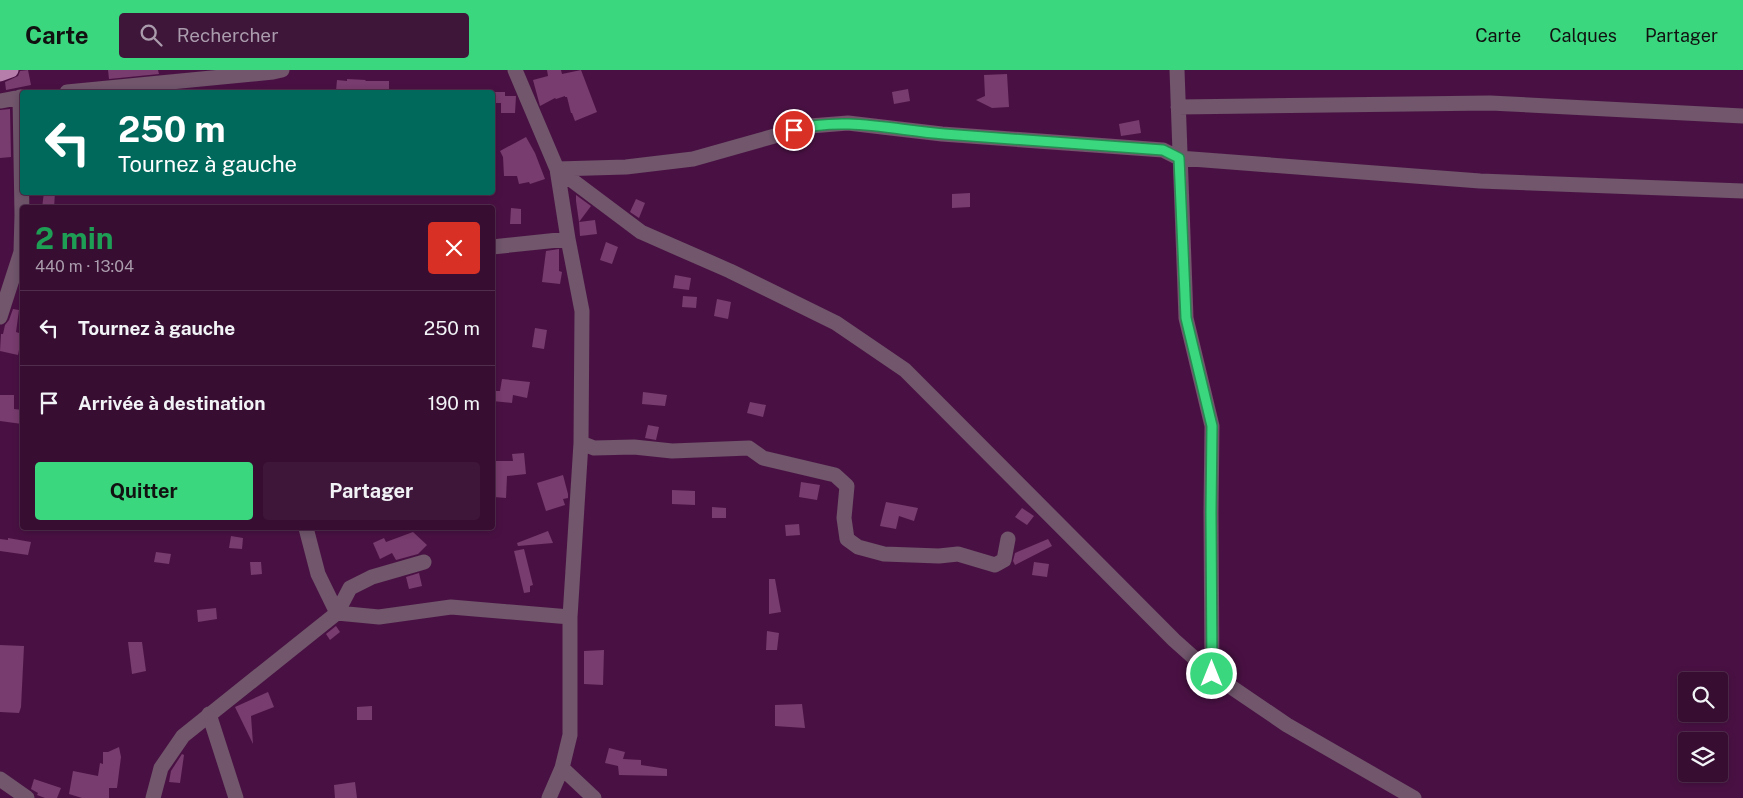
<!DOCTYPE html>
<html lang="fr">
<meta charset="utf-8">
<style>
:root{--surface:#370d32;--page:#3e163a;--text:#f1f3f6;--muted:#aa9cac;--line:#512d4d;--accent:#3bd77e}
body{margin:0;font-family:"Public Sans",sans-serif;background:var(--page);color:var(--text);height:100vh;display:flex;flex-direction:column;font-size:19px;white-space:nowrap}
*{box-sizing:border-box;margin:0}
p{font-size:16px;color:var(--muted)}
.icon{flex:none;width:28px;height:28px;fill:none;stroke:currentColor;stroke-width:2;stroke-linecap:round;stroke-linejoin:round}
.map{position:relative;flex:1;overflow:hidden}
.side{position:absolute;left:20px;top:135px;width:475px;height:325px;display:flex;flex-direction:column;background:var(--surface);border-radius:5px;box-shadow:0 2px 8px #0003,0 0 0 1px var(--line)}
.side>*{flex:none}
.banner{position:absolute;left:20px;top:20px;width:475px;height:105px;border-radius:5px;box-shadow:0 2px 8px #0003,0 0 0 1px var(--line);background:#00695c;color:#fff;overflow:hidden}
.tools{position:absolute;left:1678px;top:602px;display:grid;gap:10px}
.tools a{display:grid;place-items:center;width:50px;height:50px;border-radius:5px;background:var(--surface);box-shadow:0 2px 8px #0003,0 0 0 1px var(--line);font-size:25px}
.pin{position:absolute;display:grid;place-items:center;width:42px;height:42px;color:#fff;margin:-21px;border:2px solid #fff;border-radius:50%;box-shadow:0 1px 5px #0007}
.me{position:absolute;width:55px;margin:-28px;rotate:0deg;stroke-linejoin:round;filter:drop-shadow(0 0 4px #0008)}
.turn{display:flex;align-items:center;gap:18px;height:105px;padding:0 15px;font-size:22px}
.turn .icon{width:65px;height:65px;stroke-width:2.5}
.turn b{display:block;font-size:35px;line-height:42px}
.round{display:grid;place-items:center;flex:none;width:52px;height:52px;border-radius:5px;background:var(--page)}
.summary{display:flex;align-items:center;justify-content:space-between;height:85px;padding:0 15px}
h1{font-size:30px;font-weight:700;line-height:38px;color:#1e9e55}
.button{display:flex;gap:10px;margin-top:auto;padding:10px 15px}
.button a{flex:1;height:58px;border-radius:5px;background:var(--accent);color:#111;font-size:20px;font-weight:700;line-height:58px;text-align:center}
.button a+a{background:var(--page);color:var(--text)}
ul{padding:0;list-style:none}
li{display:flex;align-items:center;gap:15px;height:75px;padding:0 15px;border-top:1px solid var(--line)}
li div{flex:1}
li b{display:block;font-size:19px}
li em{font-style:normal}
header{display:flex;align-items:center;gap:30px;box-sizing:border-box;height:70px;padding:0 25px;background:var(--accent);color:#111}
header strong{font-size:24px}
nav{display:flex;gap:28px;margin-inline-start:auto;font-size:18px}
.search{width:350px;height:45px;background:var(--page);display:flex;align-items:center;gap:12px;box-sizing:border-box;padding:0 18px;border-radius:5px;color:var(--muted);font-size:19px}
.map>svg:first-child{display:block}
.building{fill:#783c6e}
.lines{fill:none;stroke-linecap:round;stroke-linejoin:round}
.minor{stroke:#71566c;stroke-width:15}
.major{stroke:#b57eab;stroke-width:15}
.route-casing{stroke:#268c52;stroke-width:12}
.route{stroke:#3bd77e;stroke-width:9}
</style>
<header>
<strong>Carte</strong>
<div class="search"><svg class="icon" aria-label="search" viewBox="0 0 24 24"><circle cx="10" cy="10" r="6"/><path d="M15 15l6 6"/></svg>Rechercher</div>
<nav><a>Carte</a><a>Calques</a><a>Partager</a></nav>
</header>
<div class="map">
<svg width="1743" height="728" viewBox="0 0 1743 728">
<rect width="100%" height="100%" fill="#491143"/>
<path class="building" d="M 28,0 L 31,15 L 6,20 L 5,12 L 18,6 L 20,1 Z
M 108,0 L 158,0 L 159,4 L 109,9 Z
M 547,0 L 561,0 L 562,4 L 581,0 L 597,42 L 575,51 L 572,43 L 571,43 L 567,27 L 565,27 L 565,26 L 556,29 L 555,28 L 540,36 L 533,10 L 548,6 Z
M 1007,4 L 1009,37 L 992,38 L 976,30 L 985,26 L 984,5 Z
M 347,9 L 366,10 L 365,11 L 389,11 L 389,22 L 336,21 L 337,10 L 347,11 Z
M 908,19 L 910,31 L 894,34 L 892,22 Z
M 494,22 L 505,22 L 505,26 L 516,26 L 515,43 L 501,43 L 501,33 L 494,33 Z
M 10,39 L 11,87 L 0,88 L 0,40 Z
M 1139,50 L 1141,63 L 1121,66 L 1119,54 Z
M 526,67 L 535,83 L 545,109 L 530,114 L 529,112 L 519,114 L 517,106 L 504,106 L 503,87 L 500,81 Z
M 44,122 L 55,122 L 54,138 L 42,138 Z
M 970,123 L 970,137 L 952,138 L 952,124 Z
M 576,125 L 591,136 L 579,152 L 576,131 Z
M 636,129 L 645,133 L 639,148 L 630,142 Z
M 511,138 L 521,139 L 521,154 L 510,154 Z
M 595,150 L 597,164 L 580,166 L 579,152 Z
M 606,172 L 618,177 L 612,194 L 600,190 Z
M 559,179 L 559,201 L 562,202 L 560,214 L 542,212 L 546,181 Z
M 675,205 L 691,208 L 689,220 L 673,218 Z
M 683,226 L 697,227 L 696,238 L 682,237 Z
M 717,229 L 731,232 L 728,249 L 714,246 Z
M 13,239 L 19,240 L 16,262 L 22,264 L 18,285 L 0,281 L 1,264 L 3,264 L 5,255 L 9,250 Z
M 535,258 L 547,260 L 544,279 L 532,277 Z
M 502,309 L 530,312 L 527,328 L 513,325 L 512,333 L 492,331 L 492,321 L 500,321 Z
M 643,322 L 667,325 L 665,336 L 642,334 Z
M 0,325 L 14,325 L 14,339 L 22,340 L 22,354 L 0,351 Z
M 750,332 L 766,335 L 763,347 L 747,343 Z
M 648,355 L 659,357 L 656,370 L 645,368 Z
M 524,383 L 526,404 L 507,406 L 506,428 L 494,427 L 496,391 L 513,391 L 512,384 Z
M 563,405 L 568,424 L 568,428 L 563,429 L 565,435 L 546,441 L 537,413 Z
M 801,412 L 820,415 L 817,430 L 799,427 Z
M 672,420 L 695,421 L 695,435 L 672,434 Z
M 886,432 L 918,438 L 914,451 L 899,446 L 896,459 L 880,456 Z
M 712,437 L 726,438 L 726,448 L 712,448 Z
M 1022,438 L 1034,446 L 1027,455 L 1015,447 Z
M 799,454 L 800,465 L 786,466 L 785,455 Z
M 548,461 L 553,473 L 518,476 L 517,473 Z
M 413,462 L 427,475 L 418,484 L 396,490 L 392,483 L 380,489 L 373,473 L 384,468 L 386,472 Z
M 231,466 L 243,468 L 242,479 L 229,478 Z
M 8,468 L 31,472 L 28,485 L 0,481 L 0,469 L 8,470 Z
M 1048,469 L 1052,476 L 1015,495 L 1013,491 L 1015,483 Z
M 524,479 L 533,515 L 530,516 L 530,522 L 524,523 L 514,481 Z
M 156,482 L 171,484 L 169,494 L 154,492 Z
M 250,492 L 261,492 L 262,504 L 251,505 Z
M 1034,492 L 1049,494 L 1047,507 L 1032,505 Z
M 419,503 L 422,516 L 409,519 L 406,507 Z
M 769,509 L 775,509 L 781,542 L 769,544 Z
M 216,538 L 217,549 L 198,552 L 197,540 Z
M 336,556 L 340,562 L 330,570 L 326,564 Z
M 767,561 L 779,563 L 777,580 L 766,580 Z
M 128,572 L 142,572 L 146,601 L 132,604 Z
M 0,575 L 24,576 L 21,637 L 19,643 L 0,642 Z
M 604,580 L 603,615 L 584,614 L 584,581 Z
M 268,622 L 274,637 L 251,646 L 253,674 L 235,637 Z
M 802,634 L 805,658 L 775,656 L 775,635 Z
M 372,636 L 372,650 L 357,650 L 357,637 Z
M 119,677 L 121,687 L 117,718 L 109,718 L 109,728 L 82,728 L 69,724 L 73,701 L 98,706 L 100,693 L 103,694 L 103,682 L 108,682 Z
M 609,678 L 625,682 L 623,689 L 641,690 L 641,695 L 667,699 L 667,706 L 619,705 L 618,696 L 605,693 Z
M 182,684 L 184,685 L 180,713 L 169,712 L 171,701 Z
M 34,709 L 61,718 L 57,728 L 45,728 L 37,725 L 38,723 L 31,719 Z
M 355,712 L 357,728 L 335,728 L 334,715 Z"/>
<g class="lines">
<path class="minor" d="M 515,0 L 557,99 L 568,169 L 582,241 L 581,373 L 570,547 L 570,665 L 562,698 L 549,728
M 1177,0 L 1186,248 L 1212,356 L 1211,442 L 1212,604
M 67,22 L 273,2 L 282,0
M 0,31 L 22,27
M 1178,37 L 1490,33 L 1743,46
M 557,99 L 626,97 L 693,89 L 810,56 L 848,53 L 942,64 L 1163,80 L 1179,88 L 1480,111 L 1743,121
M 557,99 L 641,162 L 730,201 L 836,253 L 905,300 L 1174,570 L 1212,604 L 1287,655 L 1414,728
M 492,177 L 568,169
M 0,247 L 21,182 L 22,145 L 20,27
M 581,373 L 594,378 L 634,377 L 672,381 L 749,378 L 763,388 L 835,405 L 847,416 L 844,448 L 847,469 L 858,477 L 884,484 L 939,486 L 958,484 L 995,495 L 1004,490 L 1008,469
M 306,458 L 318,504 L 337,543 L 350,518 L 372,507 L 424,492
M 209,644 L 236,728
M 562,698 L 594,728
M 0,709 L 27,728
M 153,728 L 161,698 L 183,666 L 337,543 L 379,547 L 451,537 L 570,547"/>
<path class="major" d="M 0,4 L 11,0"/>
</g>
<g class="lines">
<defs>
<path id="route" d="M 794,60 C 843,46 894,60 944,64 C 1017,70 1090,75 1163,80 L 1179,88 L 1186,248 L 1212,356 L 1211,442 L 1212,604"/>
</defs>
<use href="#route" class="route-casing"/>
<use href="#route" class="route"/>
</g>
</svg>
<div class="tools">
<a><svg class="icon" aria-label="search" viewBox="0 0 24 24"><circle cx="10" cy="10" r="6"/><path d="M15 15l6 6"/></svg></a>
<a><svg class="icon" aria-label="layers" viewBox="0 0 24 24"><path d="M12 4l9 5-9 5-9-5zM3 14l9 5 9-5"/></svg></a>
</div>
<div class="pin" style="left:794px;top:60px;background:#d93025"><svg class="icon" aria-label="arrive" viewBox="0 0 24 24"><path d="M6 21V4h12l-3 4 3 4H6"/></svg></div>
<svg class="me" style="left:1212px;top:604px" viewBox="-20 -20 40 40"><circle r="17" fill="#3bd77e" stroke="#fff" stroke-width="3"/><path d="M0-11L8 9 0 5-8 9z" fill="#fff"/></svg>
<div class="banner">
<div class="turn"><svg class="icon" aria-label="left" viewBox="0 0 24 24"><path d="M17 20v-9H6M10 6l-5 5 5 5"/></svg><div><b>250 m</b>Tournez à gauche</div></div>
</div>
<section class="side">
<div class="summary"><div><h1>2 min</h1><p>440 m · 13:04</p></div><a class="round" style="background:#d93025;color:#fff"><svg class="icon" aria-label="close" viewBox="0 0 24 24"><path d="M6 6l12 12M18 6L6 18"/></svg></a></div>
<ul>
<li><svg class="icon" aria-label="left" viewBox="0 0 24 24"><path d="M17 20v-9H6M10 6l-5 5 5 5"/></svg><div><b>Tournez à gauche</b></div><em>250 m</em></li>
<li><svg class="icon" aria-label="arrive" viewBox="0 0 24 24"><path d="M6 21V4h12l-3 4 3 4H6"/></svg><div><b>Arrivée à destination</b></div><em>190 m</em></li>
</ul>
<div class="button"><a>Quitter</a><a>Partager</a></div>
</section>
</div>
